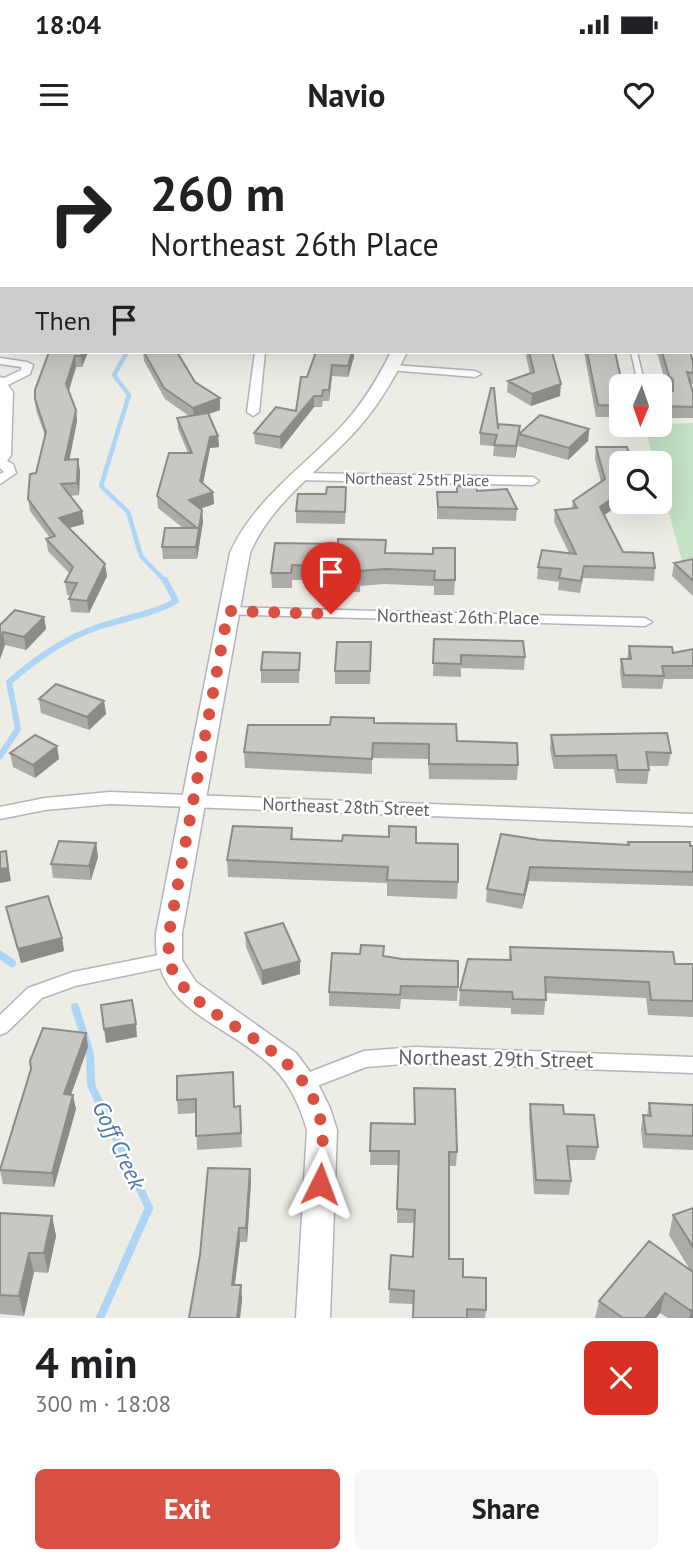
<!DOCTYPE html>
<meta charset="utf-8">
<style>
:root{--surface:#fff;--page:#f6f6f6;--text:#202124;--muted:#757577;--accent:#d75041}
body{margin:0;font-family:"PT Sans",sans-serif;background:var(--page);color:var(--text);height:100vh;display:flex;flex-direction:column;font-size:26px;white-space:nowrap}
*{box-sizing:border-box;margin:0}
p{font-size:23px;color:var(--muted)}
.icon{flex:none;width:38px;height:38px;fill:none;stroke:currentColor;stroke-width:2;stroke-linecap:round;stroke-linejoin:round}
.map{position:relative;height:1178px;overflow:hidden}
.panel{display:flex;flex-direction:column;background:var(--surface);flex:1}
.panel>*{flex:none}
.guide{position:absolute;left:0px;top:0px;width:693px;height:214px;box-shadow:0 7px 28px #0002;background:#fff;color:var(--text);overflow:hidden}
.needle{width:46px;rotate:182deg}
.controls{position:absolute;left:609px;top:234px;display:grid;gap:14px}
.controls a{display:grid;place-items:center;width:63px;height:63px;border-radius:10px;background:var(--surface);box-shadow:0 7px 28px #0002;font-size:35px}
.pin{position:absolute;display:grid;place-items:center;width:60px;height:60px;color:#fff;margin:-72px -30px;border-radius:50% 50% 50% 0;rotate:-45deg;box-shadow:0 0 7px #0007}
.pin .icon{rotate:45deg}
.me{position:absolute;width:77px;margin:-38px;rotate:3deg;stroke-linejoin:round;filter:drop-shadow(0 0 5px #0008)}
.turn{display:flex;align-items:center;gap:24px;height:147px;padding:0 35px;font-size:32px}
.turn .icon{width:91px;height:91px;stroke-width:2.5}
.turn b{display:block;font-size:49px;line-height:60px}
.then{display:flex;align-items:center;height:66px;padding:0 35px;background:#0003;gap:14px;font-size:26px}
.round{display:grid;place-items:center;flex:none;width:74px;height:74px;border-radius:10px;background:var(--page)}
.summary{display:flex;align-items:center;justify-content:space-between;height:119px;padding:0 35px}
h1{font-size:42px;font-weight:800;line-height:52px}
.action{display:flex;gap:14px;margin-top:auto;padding:14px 35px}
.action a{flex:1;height:80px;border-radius:10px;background:var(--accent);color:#fff;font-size:28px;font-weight:800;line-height:80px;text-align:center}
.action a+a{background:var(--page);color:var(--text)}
.status{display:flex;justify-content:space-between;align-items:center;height:49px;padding:0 35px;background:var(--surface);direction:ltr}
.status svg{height:19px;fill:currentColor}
header{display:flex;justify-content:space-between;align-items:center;height:91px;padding:0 35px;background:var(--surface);font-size:32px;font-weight:800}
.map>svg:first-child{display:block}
.green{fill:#c4e2c5}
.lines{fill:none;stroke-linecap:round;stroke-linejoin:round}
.stream-far2{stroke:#acd5f6;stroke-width:4.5}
.stream-far1{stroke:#acd5f6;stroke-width:6}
.stream{stroke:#acd5f6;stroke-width:8}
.lane-far1-casing{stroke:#b2b5b8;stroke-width:6}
.lane-casing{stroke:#b2b5b8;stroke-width:9}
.street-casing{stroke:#b2b5b8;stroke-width:3}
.secondary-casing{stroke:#b1b4b8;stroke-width:3}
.highway-casing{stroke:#dba118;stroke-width:3}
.path{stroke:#9cc1a7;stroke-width:2;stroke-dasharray:4.5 2;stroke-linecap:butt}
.lane-far1{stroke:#fff;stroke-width:4.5}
.lane{stroke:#fff;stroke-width:6}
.street{fill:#fff;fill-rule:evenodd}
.secondary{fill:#fff;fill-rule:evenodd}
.highway{fill:#f2dd97;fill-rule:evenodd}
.wall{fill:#adaba7}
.shaded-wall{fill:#8d8b88}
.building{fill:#c9c7c2;stroke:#8d8b88;stroke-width:2}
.route{stroke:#d75041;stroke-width:12;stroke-dasharray:0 21.6}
.labels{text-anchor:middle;stroke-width:5;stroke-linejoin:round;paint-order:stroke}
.far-street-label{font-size:16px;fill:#5d6064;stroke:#fff}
.street-label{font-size:18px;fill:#5d6064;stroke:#fff}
.near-street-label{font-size:21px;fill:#5d6064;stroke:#fff}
.near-water-label{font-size:23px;font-style:italic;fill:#4b76a6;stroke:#fff}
</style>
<div class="status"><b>18:04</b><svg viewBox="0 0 49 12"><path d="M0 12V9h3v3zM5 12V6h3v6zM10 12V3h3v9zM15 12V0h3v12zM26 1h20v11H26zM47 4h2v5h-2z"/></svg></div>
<header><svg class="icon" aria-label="menu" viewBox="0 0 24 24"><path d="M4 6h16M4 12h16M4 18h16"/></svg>Navio<svg class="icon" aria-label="heart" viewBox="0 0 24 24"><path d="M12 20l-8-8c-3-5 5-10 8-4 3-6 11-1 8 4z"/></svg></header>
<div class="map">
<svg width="693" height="1178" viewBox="0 0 693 1178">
<rect width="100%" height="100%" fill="#edece5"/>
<path class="green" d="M 693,283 L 693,429 L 684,428 L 660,341 L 660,324 L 655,324 L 644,285 Z"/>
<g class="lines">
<path class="stream-far2" d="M 127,212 L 114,235 L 129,255 L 101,346 L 128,372 L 141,416 L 166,442"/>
<path class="stream-far1" d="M 0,616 L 18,589 L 9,542 C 36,519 63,499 98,487 C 124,478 151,475 176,461 L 165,440"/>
<path class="stream" d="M 0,815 L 12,823
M 75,867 L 90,914 L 91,945 L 149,1068 L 100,1178"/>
<defs>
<path id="lane-far1" d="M 462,0 L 490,0
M 33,2 L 35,0"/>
<path id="lane" d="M 634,212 L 642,247"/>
<path id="street" d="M 255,212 L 265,212 L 259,272 L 253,276 L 247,272 Z
M 0,218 L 27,222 L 33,225 L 30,234 L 8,245 L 13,252 L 11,315 L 7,321 L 13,324 L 16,333 L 0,344 L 0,334 L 4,332 L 0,328 L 0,237 L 4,238 L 21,230 L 21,227 L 0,224 Z
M 393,225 L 475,231 L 481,234 L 475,237 L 389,230 L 389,226 Z
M 301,333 L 533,337 L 539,341 L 533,345 L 297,340 L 295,337 Z
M 228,467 L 645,478 L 652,482 L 645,486 L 223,474 L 221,471 L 223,468 Z
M 110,652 L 693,674 L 693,686 L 110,664 L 45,670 L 0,679 L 0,667 L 45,658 Z
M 169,813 L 176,815 L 178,820 L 176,825 L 75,846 L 42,858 L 7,892 L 0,895 L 0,875 L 28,848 L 73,832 Z
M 416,907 L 693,917 L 693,933 L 416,923 L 366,927 L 304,951 L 297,949 L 294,943 L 297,937 L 364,911 Z"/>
<path id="secondary" d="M 264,0 L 276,0 L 276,2 L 264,2 Z
M 0,170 L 2,170 L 2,180 L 0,180 Z
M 691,181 L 693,181 L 693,191 L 691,191 Z
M 391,212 L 407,212 C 392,243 375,271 351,296 C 316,333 270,365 250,413 L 182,793 L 182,820 L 196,842 L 296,913 L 316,940 L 330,968 L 337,990 L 330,1178 L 296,1178 L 307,990 C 299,963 288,939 266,921 C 219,880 152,868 156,793 L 230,413 C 253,361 302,328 340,288 C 362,265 377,240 391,212 Z"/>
<path id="highway" d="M 691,24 L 693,24 L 693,34 L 691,34 Z
M 0,41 L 2,41 L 2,51 L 0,51 Z
M 691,45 L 693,45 L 693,55 L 691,55 Z"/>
</defs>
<use href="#lane-far1" class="lane-far1-casing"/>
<use href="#lane" class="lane-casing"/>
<use href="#street" class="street-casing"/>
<use href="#secondary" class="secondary-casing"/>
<use href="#highway" class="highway-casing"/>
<path class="path" d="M 89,1 L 105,1"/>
<use href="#lane-far1" class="lane-far1"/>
<use href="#lane" class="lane"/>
<use href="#street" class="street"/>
<use href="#secondary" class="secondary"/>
<use href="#highway" class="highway"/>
</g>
<path class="wall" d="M 0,0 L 11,0 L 10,2 L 2,2 L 2,10 L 0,10 Z
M 51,0 L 90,0 L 89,2 L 52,2 Z
M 119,0 L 157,0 L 156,2 L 119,2 Z
M 204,0 L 237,0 L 237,2 L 204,2 Z
M 291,0 L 421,0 L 421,2 L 291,2 Z
M 506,0 L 603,0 L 603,2 L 543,2 Z
M 693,83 L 693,130 L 691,127 L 691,84 Z
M 49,212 L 88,212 L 82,227 L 76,227 L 69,251 L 76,270 L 77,281 L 69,320 L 80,331 L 79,355 L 70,356 L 82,371 L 84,384 L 69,388 L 107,436 L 89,473 L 71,472 L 69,459 L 71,455 L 67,455 L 65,442 L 70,434 L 48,411 L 46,399 L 50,398 L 30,371 L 28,359 L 36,333 L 45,296 L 36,270 L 35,259 Z
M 143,212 L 180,212 L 178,213 L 195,242 L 220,270 L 208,274 L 218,296 L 219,307 L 210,308 L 203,344 L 213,352 L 214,364 L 200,369 L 202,370 L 203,382 L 197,419 L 163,419 L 162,407 L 183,388 L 158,368 L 157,356 L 188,313 L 178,289 L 177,278 L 189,276 L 165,259 L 144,221 Z
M 316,212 L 354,217 L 348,237 L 332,236 L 329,261 L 323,261 L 322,267 L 314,267 L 281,309 L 255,304 L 254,293 L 296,271 Z
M 527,212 L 552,212 L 560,256 L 531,266 L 507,252 L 508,241 L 530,234 L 526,217 Z
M 584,212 L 615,212 L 621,247 L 621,277 L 596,277 Z
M 657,212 L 690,212 L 693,222 L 693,244 L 690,244 L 693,253 L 693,278 L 660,278 L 660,251 L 671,251 L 667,248 Z
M 520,286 L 519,294 L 589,289 L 588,301 L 568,320 L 518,306 L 519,298 L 515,318 L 493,316 L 494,306 L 480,305 L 480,293 Z
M 596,307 L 621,362 L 623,362 L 604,375 L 623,412 L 655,428 L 654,441 L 583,438 L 580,453 L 558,450 L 559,442 L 537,439 L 538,427 L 569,413 L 554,382 L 555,370 L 572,368 L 573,361 L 601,342 L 595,319 Z
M 457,346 L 477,351 L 517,369 L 516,381 L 437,379 L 437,352 L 457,352 Z
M 346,359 L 345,384 L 296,383 L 296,371 Z
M 275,403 L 385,413 L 433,414 L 455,440 L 454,455 L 434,455 L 434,446 L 384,444 L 360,446 L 360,452 L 335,452 L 335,440 L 292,440 L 292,448 L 272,448 L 271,433 Z
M 693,419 L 693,456 L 672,436 L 674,423 Z
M 44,477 L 46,489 L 26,510 L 5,505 L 0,519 L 0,485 Z
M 434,499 L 525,517 L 524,530 L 461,528 L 461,537 L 433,536 Z
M 371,502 L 370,544 L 335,544 L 335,531 Z
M 629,506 L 673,513 L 693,509 L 693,539 L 664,539 L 662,549 L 622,548 L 620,532 L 621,519 L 627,519 Z
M 300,513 L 299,543 L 261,543 L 261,530 Z
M 39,559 L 104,561 L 106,574 L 89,590 L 41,573 Z
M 374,583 L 457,601 L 518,625 L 517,640 L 429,639 L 428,619 L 372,618 L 372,634 L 245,628 L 244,612 L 330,585 Z
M 551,595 L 671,613 L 668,626 L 649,626 L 649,630 L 647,644 L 616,643 L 614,629 L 554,629 L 550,609 Z
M 57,606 L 59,619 L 35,638 L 13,627 L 10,613 Z
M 292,688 L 293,699 L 416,703 L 458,742 L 457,759 L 387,756 L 387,743 L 228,737 L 227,720 Z
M 540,700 L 628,705 L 628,702 L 693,706 L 693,746 L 529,741 L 522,769 L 486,762 L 487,749 Z
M 96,703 L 98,717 L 91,740 L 53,738 L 51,724 Z
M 6,767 L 62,798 L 64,811 L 21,823 L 9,781 Z
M 245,793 L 300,821 L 300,834 L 262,845 L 246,807 Z
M 510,807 L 675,824 L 693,824 L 693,877 L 648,875 L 646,858 L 546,853 L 544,875 L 511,874 L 511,868 L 459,866 L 460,850 L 509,820 Z
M 384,816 L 458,847 L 457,861 L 401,859 L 400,869 L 329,866 L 329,852 Z
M 86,893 L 88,907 L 71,955 L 76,969 L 54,1047 L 3,1044 L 0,1030 Z
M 234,946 L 235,967 L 240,966 L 242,1007 L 197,1010 L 196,973 L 178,974 L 177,960 Z
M 414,948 L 457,1012 L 456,1026 L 449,1026 L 449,1119 L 486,1170 L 485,1178 L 413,1178 L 413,1164 L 389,1163 L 391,1115 L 413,1117 L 414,1083 L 397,1083 L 398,1025 L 370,1025 L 371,983 L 414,984 Z
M 649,963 L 693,965 L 693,1010 L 643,1008 L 641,989 L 643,975 L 647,975 Z
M 530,964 L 564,974 L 598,1007 L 595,1020 L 569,1020 L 571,1041 L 569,1055 L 534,1054 L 529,978 Z
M 251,1042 L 247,1102 L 240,1102 L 235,1145 L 241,1145 L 242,1159 L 240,1178 L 189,1178 Z
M 693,1068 L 693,1178 L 668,1178 L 660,1173 L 656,1178 L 595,1178 L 599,1161 L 690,1130 L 669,1095 L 673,1075 Z
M 0,1073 L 52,1076 L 56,1096 L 48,1133 L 34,1132 L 24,1176 L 0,1174 Z"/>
<path class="shaded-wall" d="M 2,110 L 2,129 L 0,132 L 0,113 Z
M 83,212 L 88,212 L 82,227 L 81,216 Z
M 352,212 L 354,212 L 354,217 L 348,237 L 348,226 Z
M 75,216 L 76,227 L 67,256 L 66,244 Z
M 332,225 L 332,236 L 329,261 L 329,250 Z
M 561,244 L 560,256 L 531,266 L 532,254 Z
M 314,256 L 314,267 L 281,309 L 280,297 Z
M 220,258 L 220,270 L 194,279 L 193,268 Z
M 76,270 L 77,281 L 67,332 L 65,320 Z
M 520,286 L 519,297 L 515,318 L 516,306 Z
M 589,289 L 588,301 L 568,320 L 569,308 Z
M 218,296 L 219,307 L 210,308 L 201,353 L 200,341 L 210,297 Z
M 78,319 L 80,331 L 79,355 L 77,343 Z
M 213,352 L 214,364 L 190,372 L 189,360 Z
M 621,352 L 621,362 L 623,362 L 599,379 L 600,367 Z
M 202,370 L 203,382 L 197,419 L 196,407 Z
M 82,371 L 84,384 L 61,390 L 59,378 Z
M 105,424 L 107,436 L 89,473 L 87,461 Z
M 44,477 L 46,489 L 26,510 L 24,497 Z
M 3,492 L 5,505 L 0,519 L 0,500 Z
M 104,561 L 106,574 L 89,590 L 87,577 Z
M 57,606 L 59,619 L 35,638 L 33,625 Z
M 96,703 L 98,717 L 91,740 L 89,726 Z
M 6,711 L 11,741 L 0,743 L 0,729 Z
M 530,727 L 529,741 L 522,769 L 524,755 Z
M 62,798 L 64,811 L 21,823 L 18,809 Z
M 300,821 L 300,834 L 262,845 L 262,831 Z
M 136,884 L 137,897 L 106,903 L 104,889 Z
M 86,893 L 88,907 L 66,968 L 64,954 Z
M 73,955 L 76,969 L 54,1047 L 52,1033 Z
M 250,1029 L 251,1042 L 247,1102 L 246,1088 Z
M 52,1076 L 56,1096 L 48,1133 L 44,1113 Z
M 239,1088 L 240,1102 L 233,1158 L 232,1145 Z
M 29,1113 L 34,1132 L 24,1176 L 19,1156 Z
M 241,1145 L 242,1159 L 240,1178 L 237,1178 Z
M 665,1153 L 660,1173 L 656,1178 L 645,1178 Z
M 693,1169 L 693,1178 L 689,1178 L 691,1171 Z"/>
<path class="building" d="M 0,79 L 2,79 L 2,110 L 0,113 Z
M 691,99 L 693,99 L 693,117 L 691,115 Z
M 49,212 L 83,212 L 81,216 L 75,216 L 66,244 L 76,270 L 65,320 L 78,319 L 77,343 L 61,344 L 82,371 L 59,378 L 105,424 L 87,461 L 69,459 L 77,443 L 65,442 L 73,427 L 46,399 L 55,396 L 28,359 L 30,334 L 36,333 L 46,292 L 35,259 L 35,250 Z
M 144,212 L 177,212 L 195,242 L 220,258 L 193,268 L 164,248 Z
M 316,212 L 352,212 L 348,226 L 332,225 L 329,250 L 323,250 L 322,256 L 314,256 L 280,297 L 254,293 L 276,267 L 296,271 L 301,237 L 307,237 Z
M 529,212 L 552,212 L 561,244 L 532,254 L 508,241 L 534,232 Z
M 587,212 L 615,212 L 623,247 L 621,247 L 621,266 L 598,265 Z
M 662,212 L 690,212 L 693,222 L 693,233 L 687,232 L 693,253 L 693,267 L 660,266 L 660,251 L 673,251 L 673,240 L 669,236 Z
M 491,248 L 494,248 L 498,289 L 499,284 L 520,286 L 516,306 L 494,305 L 497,295 L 480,293 Z
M 208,273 L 218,296 L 210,297 L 200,341 L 213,352 L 189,360 L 202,370 L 196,407 L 162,407 L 165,388 L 197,388 L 157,356 L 169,313 L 192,313 L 177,278 Z
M 540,275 L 589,289 L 569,308 L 519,294 Z
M 596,307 L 627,307 L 632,324 L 621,324 L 621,352 L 600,367 L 623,412 L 653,413 L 655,428 L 584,426 L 581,441 L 559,438 L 561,429 L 538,427 L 542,410 L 576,414 L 555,370 L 577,368 L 573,361 L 605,339 Z
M 457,346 L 477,347 L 477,351 L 507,349 L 517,369 L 438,367 L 437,352 L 457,352 Z
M 327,347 L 346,347 L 345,372 L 296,371 L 298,354 L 326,354 Z
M 338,399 L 386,400 L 385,413 L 433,414 L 433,408 L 455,408 L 455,440 L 434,440 L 435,431 L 385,429 L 360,431 L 360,438 L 335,437 L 336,426 L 292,425 L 291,433 L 271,433 L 275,403 L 338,404 Z
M 693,419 L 693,441 L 674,423 Z
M 15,470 L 44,477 L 24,497 L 3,492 L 0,500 L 0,485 Z
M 434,499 L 523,501 L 525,517 L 461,515 L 461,524 L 433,523 Z
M 337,502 L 371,502 L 370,531 L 335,531 Z
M 629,506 L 672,507 L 673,513 L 693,509 L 693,526 L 662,526 L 664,536 L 624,535 L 621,519 L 631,519 Z
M 263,512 L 300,513 L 299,530 L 261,530 Z
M 56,544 L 104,561 L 87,577 L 39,559 Z
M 331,577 L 374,578 L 374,583 L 456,584 L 457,601 L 517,603 L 518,625 L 429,624 L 429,604 L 373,603 L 372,619 L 244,612 L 248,585 L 330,585 Z
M 667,593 L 671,613 L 646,612 L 649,630 L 618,630 L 616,615 L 555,616 L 551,595 Z
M 35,595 L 57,606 L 33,625 L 10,613 Z
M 233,686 L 292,688 L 291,699 L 342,701 L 343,695 L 389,697 L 389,686 L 416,687 L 416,703 L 458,704 L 458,742 L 387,740 L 388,727 L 227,720 Z
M 501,694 L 540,700 L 629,705 L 628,702 L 690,702 L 690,706 L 693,706 L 693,732 L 530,727 L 524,755 L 487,749 Z
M 59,701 L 96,703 L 89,726 L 51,724 Z
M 6,711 L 8,728 L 0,729 L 0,712 Z
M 48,756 L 62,798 L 18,809 L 6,767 Z
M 283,783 L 300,821 L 262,831 L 245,793 Z
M 361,805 L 384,806 L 383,816 L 402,819 L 458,821 L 458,847 L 401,846 L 400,855 L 329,852 L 332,813 L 360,814 Z
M 510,807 L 673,812 L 675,824 L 693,824 L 693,861 L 651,860 L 649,842 L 545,837 L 546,860 L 513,859 L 512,852 L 460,850 L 468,819 L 511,820 Z
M 132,860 L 136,884 L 104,889 L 101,865 Z
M 43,888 L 86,893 L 64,954 L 73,955 L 52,1033 L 0,1030 L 31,929 L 30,921 Z
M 233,932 L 234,967 L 240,966 L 241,993 L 196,996 L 196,959 L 177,960 L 177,936 Z
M 414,948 L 455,949 L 457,1012 L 449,1012 L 449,1119 L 463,1119 L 463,1137 L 486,1138 L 486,1170 L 467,1169 L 467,1178 L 413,1178 L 414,1151 L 389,1149 L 391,1115 L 413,1117 L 415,1070 L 397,1069 L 399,1011 L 370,1011 L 371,983 L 415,984 Z
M 649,963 L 693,965 L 693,996 L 646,994 L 643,975 L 651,976 Z
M 530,964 L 563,965 L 564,974 L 594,975 L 598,1007 L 567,1006 L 571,1041 L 536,1040 Z
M 208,1028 L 250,1029 L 246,1088 L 239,1088 L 232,1145 L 241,1145 L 237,1178 L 189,1178 L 200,1115 Z
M 693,1068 L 693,1107 L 673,1075 Z
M 0,1073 L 52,1076 L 44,1113 L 29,1113 L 19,1156 L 0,1155 Z
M 649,1101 L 693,1132 L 693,1169 L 691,1171 L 665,1153 L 645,1178 L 623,1178 L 599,1161 Z"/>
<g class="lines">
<path class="route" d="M 320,1044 C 321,1027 324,1007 322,990 C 312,897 185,885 169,820 C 168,812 169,801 169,793 L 228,471 L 331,474"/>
</g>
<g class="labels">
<g class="far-street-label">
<text transform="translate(417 339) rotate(1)" y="6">Northeast 25th Place</text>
</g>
<g class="street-label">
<text transform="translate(458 477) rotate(1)" y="6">Northeast 26th Place</text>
<text transform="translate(346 667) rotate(2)" y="6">Northeast 28th Street</text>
</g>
<g class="near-street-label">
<text transform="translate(496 919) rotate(1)" y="7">Northeast 29th Street</text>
</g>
<g class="near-water-label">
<text transform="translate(119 1005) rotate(65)" y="8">Goff Creek</text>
</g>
</g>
</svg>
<div class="controls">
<a><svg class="needle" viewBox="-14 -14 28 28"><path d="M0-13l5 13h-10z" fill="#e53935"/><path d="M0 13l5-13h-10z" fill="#757577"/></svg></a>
<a><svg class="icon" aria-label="search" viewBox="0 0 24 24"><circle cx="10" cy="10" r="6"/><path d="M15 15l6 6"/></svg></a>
</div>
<div class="pin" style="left:331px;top:474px;background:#d93025"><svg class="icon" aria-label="arrive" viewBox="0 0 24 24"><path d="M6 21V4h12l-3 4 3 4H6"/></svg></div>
<svg class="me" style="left:320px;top:1044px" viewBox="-20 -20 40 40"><path d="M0-17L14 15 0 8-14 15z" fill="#d75041" stroke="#fff" stroke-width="4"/></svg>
<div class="guide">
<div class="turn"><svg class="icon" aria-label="right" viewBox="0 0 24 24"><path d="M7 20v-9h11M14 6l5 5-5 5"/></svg><div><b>260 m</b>Northeast 26th Place</div></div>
<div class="then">Then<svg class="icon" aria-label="arrive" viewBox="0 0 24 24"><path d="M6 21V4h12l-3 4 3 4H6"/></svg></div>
</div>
</div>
<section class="panel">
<div class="summary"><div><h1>4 min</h1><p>300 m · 18:08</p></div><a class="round" style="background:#d93025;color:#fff"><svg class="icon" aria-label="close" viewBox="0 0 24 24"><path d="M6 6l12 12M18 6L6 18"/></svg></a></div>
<div class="action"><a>Exit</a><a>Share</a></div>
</section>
